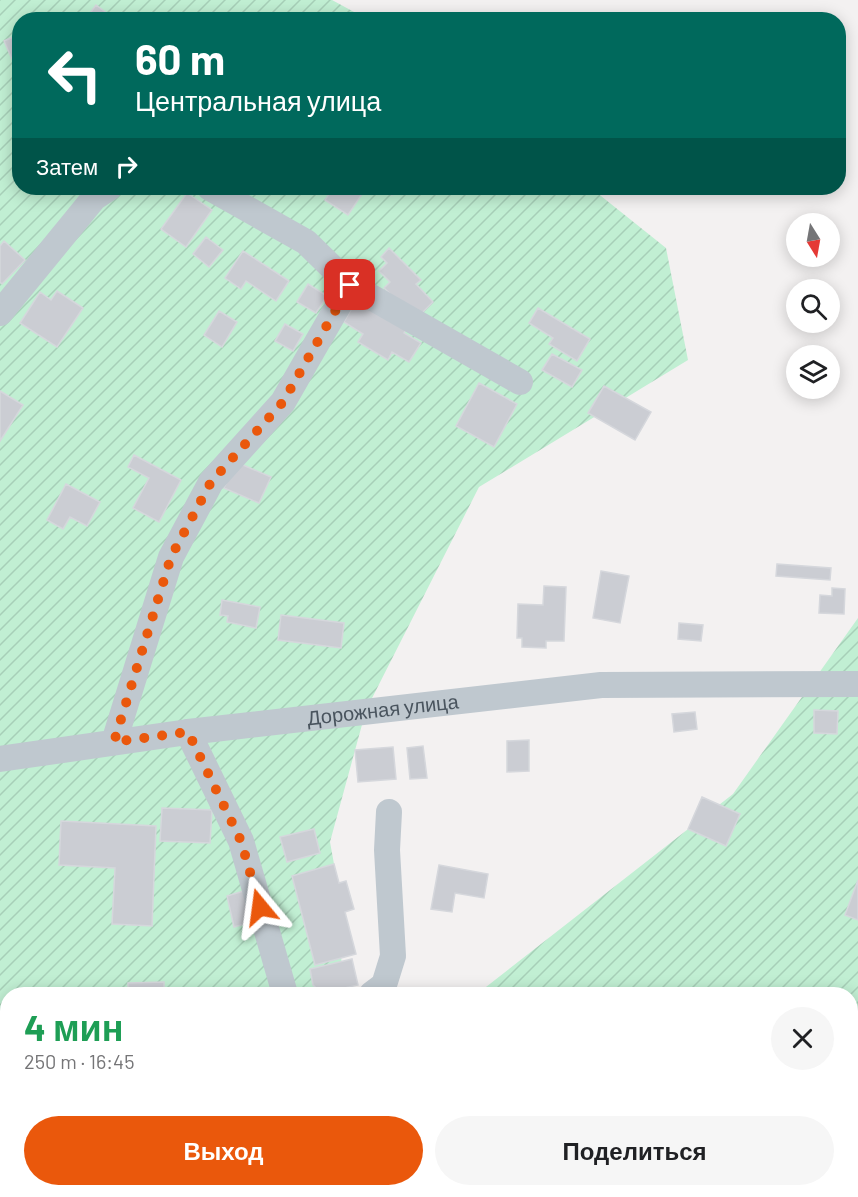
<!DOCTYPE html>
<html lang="ru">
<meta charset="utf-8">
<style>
:root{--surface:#fff;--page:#f6f6f6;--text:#202124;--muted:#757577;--accent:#ea580c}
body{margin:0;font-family:Barlow,sans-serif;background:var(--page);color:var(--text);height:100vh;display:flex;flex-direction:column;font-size:22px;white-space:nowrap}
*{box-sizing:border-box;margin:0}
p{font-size:20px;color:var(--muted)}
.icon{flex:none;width:33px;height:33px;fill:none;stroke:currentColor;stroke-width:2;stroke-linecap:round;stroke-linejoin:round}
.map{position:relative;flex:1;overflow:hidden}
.details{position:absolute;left:0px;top:987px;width:858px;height:210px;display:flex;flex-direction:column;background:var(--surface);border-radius:24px 24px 0 0;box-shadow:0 3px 15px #0003}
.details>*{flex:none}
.banner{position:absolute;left:12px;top:12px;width:834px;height:183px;border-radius:24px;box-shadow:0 3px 15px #0003;background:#00695c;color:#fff;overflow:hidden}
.needle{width:39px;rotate:169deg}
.fabs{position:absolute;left:786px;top:213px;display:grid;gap:12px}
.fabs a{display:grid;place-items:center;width:54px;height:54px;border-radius:50%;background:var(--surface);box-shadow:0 3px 15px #0003;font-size:30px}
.pin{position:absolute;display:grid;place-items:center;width:51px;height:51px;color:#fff;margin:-26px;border-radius:12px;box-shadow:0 3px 9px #0006}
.me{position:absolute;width:66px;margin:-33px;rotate:344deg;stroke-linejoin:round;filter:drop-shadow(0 0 4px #0008)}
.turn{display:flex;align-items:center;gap:21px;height:126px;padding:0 24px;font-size:27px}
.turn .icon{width:78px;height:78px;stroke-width:2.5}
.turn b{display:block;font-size:42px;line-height:51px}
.then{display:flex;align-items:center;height:57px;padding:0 24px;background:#0003;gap:12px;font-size:22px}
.round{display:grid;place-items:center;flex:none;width:63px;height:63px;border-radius:32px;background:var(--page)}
.headline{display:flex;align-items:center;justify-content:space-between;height:102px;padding:0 24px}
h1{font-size:36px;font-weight:700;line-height:45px;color:#1e9e55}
.action{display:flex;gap:12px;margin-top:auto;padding:12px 24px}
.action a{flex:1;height:69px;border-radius:36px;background:var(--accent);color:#fff;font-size:24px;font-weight:700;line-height:69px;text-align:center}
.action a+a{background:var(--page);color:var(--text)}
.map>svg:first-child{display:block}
.garden{fill:url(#garden-furrows)}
.building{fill:#cbcdd3;stroke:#d5d7dc;stroke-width:1.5}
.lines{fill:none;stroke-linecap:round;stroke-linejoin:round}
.minor{stroke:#bfc8cf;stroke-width:26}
.route{stroke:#ea580c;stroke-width:10;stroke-dasharray:0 18}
.labels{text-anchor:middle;stroke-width:6;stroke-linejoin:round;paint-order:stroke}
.street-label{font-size:20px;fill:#49545e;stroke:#fff}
</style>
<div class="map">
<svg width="858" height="1197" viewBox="0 0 858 1197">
<defs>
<pattern id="garden-furrows" width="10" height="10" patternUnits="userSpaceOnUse" patternTransform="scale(1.5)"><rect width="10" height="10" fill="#c1efd3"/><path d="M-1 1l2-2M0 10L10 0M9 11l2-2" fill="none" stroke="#a7cfb8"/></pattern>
</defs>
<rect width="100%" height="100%" fill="#f3f1f1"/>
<path class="garden" d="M 0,0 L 332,0 L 367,19 L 20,20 L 20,188 L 591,188 L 666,248 L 688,360 L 479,487 L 366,710 L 330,842 L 334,864 L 344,994 L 8,994 L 8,1190 L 432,1190 L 436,1197 L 0,1197 Z
M 858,618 L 858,1197 L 475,1197 L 470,1190 L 850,1190 L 850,994 L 477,994 L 733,794 Z"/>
<path class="building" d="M 96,5 L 116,20 L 85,20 Z
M 20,34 L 20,75 L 19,75 L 4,41 Z
M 333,188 L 366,188 L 348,215 L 325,200 Z
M 381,188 L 397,188 L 392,195 Z
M 187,193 L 212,210 L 186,247 L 161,229 Z
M 206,237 L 223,250 L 209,267 L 193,254 Z
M 4,241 L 25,260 L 2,284 L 0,282 L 0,246 Z
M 389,248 L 421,280 L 416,284 L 433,302 L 416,319 L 384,288 L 390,282 L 379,271 L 387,263 L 381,257 Z
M 243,251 L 289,281 L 276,301 L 246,281 L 241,289 L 225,278 Z
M 308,284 L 327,296 L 316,313 L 297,302 Z
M 57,291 L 83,308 L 57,347 L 20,323 L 40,292 L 51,300 Z
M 359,296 L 408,325 L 404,333 L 421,343 L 409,362 L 392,352 L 388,360 L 358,342 L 363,334 L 344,322 Z
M 538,308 L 590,339 L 577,361 L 549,344 L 553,338 L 529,323 Z
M 219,311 L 237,322 L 222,347 L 204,335 Z
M 285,324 L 303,334 L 293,351 L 275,341 Z
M 552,354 L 582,370 L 572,387 L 542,370 Z
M 479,383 L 517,404 L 494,447 L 456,426 Z
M 604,386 L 651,412 L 635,440 L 588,413 Z
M 0,391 L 23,405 L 0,441 Z
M 134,455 L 181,480 L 159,522 L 133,508 L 149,478 L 128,467 Z
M 236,462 L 271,477 L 259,503 L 224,488 Z
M 66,484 L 100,502 L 87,526 L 70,517 L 63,529 L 47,520 Z
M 777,564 L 831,568 L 830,580 L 776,576 Z
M 601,571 L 629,576 L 620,623 L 593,618 Z
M 544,586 L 566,587 L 564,641 L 546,641 L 546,648 L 522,647 L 522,638 L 517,638 L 518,604 L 543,605 Z
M 832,588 L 845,589 L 844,614 L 819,613 L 820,595 L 832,596 Z
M 222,600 L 260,607 L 256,628 L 227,622 L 228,616 L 220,615 Z
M 281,615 L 344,623 L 341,648 L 278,640 Z
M 679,623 L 703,625 L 701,641 L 678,639 Z
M 814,710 L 838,711 L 837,734 L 814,733 Z
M 695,712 L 697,729 L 674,732 L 672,714 Z
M 529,740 L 529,771 L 507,772 L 507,741 Z
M 423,746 L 427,778 L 410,779 L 407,748 Z
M 393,747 L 396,779 L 358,782 L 355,750 Z
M 702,797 L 740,814 L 726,846 L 688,829 Z
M 162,808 L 212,810 L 210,843 L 160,841 Z
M 61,821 L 156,826 L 152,926 L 112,924 L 115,868 L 59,865 Z
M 314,829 L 320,853 L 287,862 L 280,837 Z
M 334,864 L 339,883 L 346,881 L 354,909 L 345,912 L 356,954 L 315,965 L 292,876 Z
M 439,865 L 488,874 L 484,898 L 455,893 L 452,912 L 431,909 Z
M 858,880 L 858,920 L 845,915 Z
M 247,890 L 255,921 L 234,927 L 227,896 Z
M 352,959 L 358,985 L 322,993 L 313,985 L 310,969 Z
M 164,982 L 164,994 L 128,994 L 128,983 Z
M 4,1056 L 8,1056 L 8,1088 L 2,1088 Z
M 2,1150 L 8,1150 L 8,1190 L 133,1190 L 132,1197 L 40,1197 L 0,1195 Z
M 203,1190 L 225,1190 L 223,1197 L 201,1197 Z
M 266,1190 L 281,1190 L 280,1197 L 266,1197 Z
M 397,1190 L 436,1190 L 436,1197 L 398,1197 Z"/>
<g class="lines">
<g class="minor">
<path d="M 210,188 L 306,242 L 350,285 L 520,382"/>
<path d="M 0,313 L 94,198 L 109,188"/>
<path d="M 188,732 L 241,841 L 285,994"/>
<path d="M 114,742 L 171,557 L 211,482 L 283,402 L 350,285"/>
<path id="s1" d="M 0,759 L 188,732 L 601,685 L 858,684"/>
<path d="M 372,994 L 384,985 L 393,956 L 387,850 L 389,812"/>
<path d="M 0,1110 L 8,1111"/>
<path d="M 850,1169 L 858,1131"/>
<path d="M 147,1190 L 150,1197"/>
<path d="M 346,1190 L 349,1197"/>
<path d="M 310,1197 L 317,1190"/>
<path d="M 847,1197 L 847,1190"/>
</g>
</g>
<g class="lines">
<path class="route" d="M 260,907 L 241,841 L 188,732 L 114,742 L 171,557 L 211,482 L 283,402 L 350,285"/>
</g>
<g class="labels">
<g class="street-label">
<text dy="7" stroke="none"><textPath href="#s1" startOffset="386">Дорожная улица</textPath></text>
</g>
</g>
</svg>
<div class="fabs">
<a><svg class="needle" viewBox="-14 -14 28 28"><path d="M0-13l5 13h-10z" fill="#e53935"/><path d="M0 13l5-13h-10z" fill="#757577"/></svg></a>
<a><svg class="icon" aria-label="search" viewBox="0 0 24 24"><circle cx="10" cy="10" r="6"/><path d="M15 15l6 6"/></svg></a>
<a><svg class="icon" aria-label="layers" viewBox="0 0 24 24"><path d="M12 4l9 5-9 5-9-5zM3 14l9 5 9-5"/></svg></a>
</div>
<div class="pin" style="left:350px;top:285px;background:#d93025"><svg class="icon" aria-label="arrive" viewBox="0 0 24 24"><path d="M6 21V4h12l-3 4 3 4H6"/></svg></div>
<svg class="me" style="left:260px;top:907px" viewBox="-20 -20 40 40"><path d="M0-17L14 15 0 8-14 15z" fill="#ea580c" stroke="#fff" stroke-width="4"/></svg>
<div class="banner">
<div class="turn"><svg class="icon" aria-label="left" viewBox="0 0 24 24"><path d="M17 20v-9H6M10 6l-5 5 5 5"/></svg><div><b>60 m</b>Центральная улица</div></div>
<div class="then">Затем<svg class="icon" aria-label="right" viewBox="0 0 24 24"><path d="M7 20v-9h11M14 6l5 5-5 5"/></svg></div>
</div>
<section class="details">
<div class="headline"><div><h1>4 мин</h1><p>250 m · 16:45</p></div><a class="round"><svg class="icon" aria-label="close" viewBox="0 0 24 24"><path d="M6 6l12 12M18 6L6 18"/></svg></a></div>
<div class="action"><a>Выход</a><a>Поделиться</a></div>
</section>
</div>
